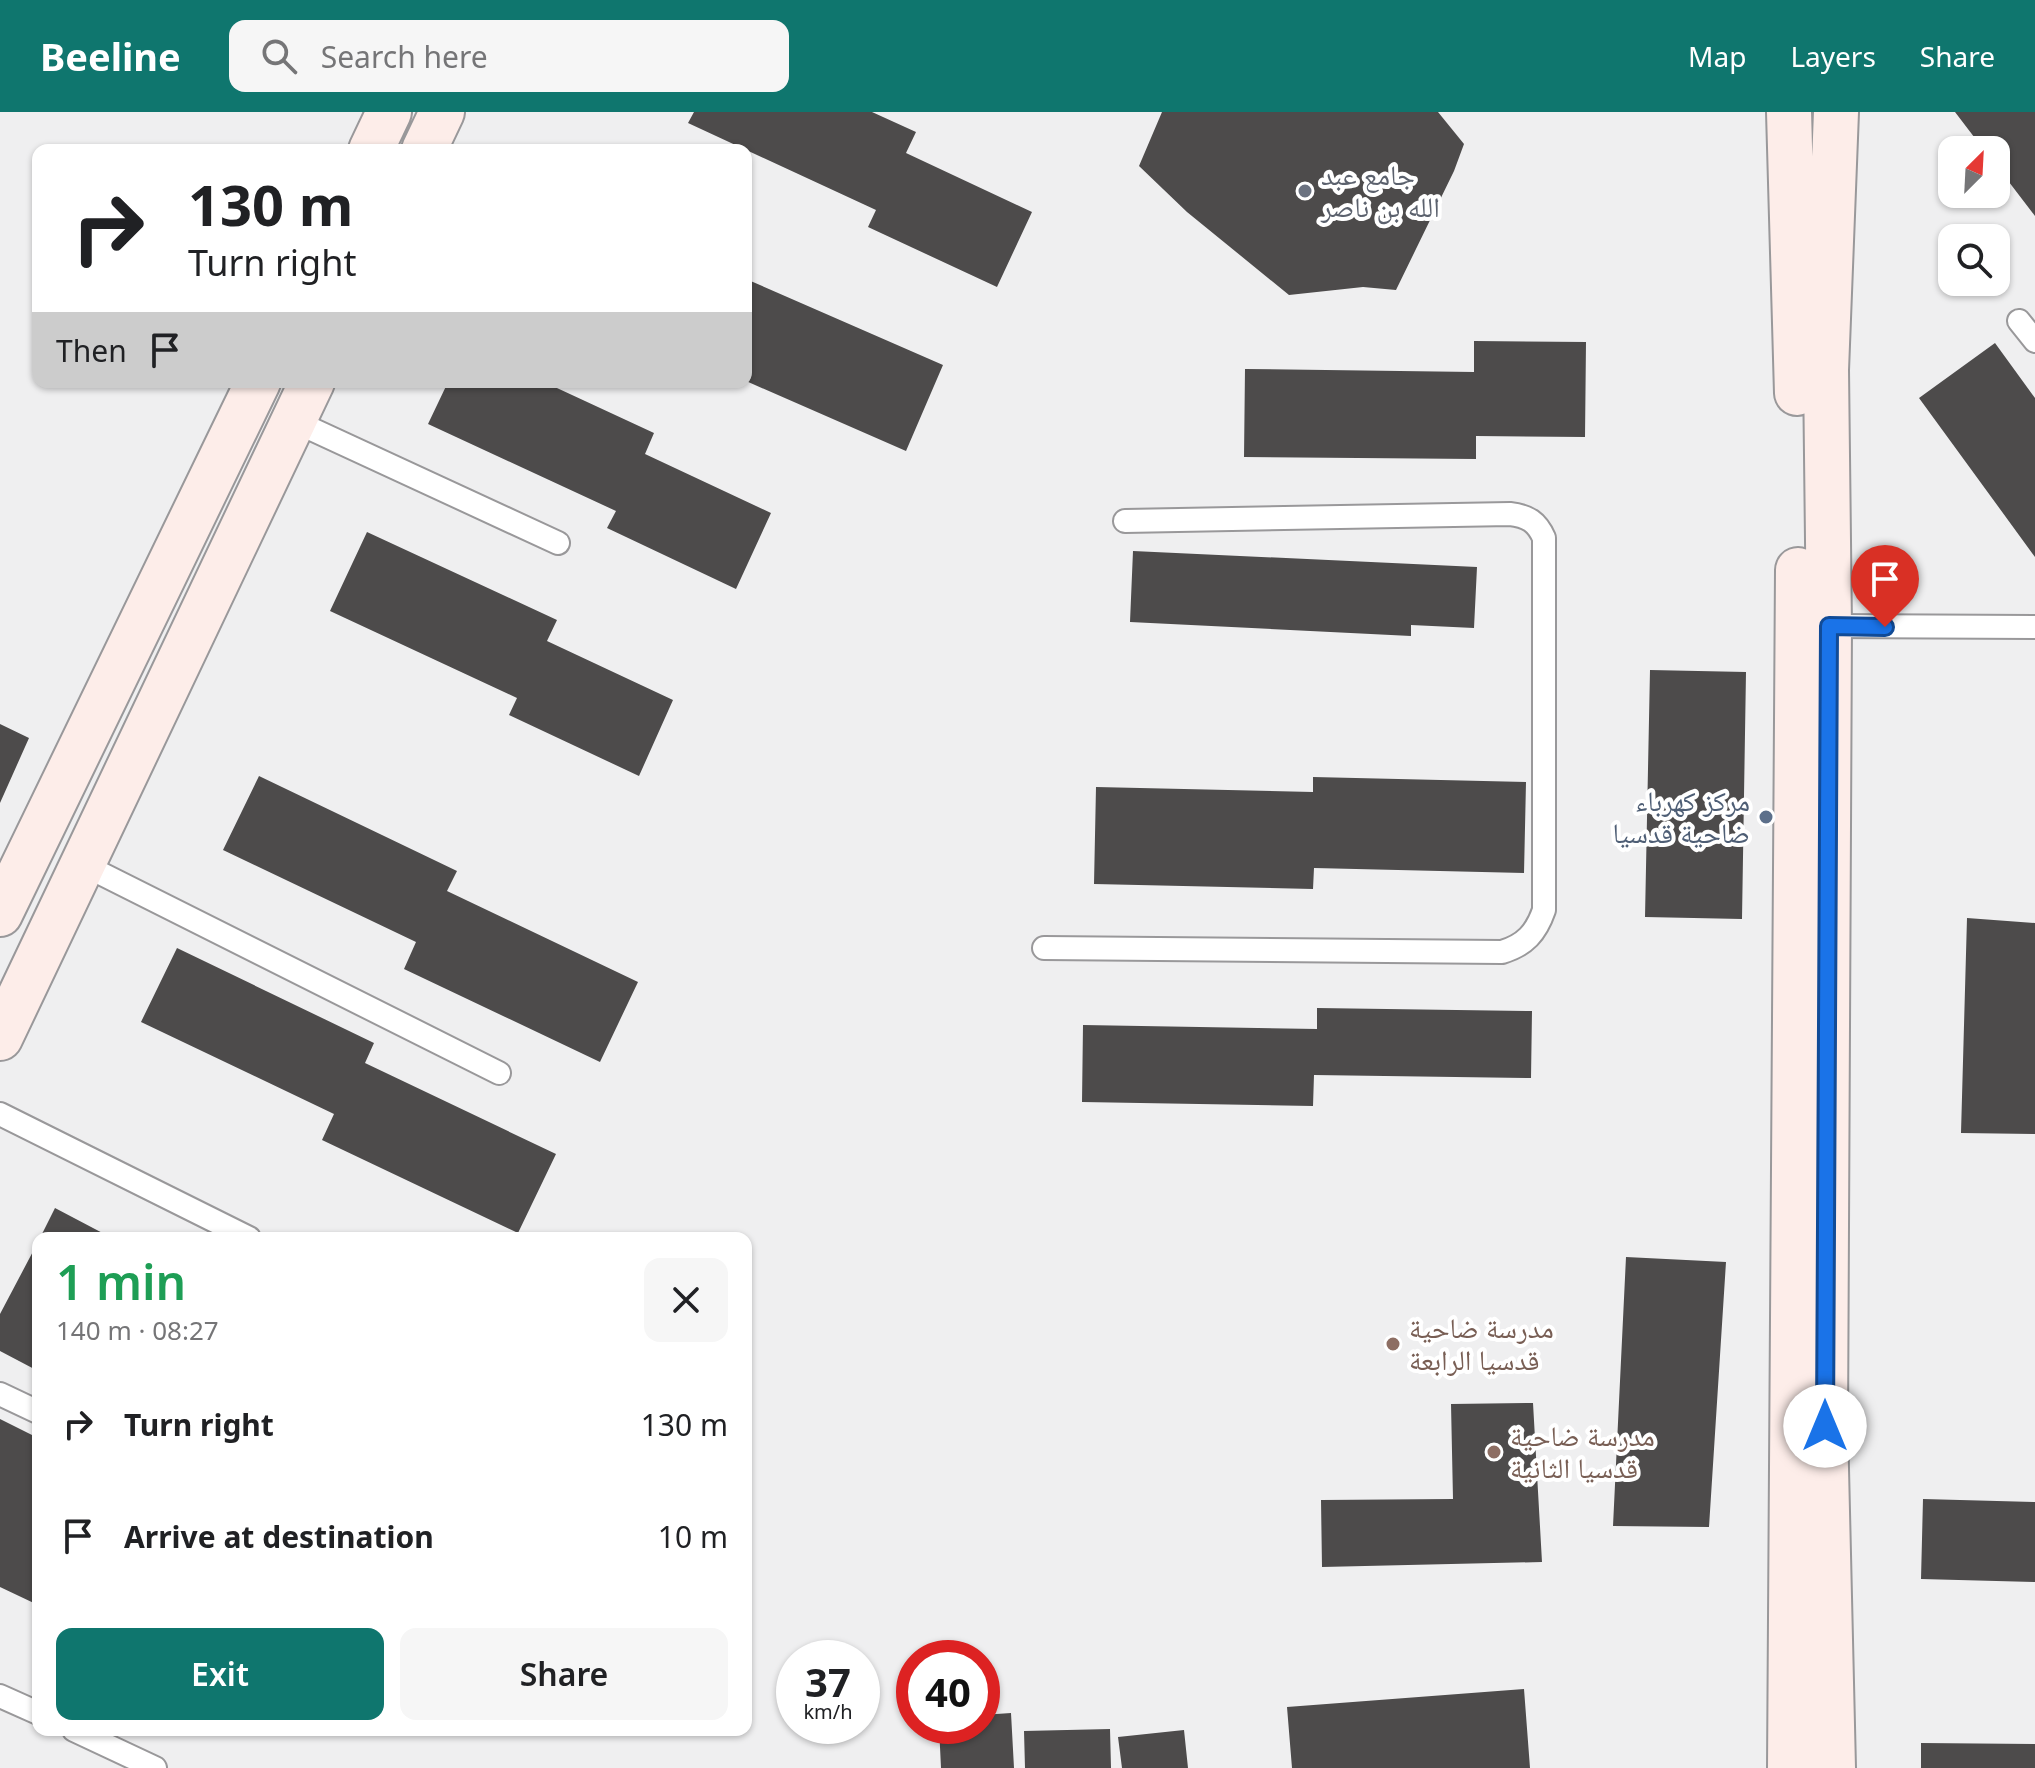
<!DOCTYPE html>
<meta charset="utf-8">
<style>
:root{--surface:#fff;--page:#f6f6f6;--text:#202124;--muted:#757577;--accent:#0f766e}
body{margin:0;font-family:"Noto Sans","Noto Naskh Arabic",sans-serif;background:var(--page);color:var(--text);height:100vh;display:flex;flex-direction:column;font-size:30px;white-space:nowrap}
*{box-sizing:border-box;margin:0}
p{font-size:26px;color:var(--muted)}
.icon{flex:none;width:44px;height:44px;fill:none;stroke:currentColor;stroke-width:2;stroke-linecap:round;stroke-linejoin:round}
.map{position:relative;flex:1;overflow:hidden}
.sheet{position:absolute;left:32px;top:1120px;width:720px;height:504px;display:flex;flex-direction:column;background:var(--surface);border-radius:16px;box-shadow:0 2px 6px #0004}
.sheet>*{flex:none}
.hud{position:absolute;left:32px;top:32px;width:720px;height:244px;border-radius:16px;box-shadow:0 2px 6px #0004;background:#fff;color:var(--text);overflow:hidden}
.needle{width:52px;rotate:24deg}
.buttons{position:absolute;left:1938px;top:24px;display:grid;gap:16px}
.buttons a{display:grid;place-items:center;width:72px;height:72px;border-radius:16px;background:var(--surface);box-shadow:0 2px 6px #0004;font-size:40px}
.speed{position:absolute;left:776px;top:1528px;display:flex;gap:16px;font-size:40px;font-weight:700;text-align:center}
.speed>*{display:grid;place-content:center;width:104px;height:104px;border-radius:50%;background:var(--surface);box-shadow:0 2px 6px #0004;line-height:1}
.speed small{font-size:20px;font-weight:400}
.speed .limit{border:12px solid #d22;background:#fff;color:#111}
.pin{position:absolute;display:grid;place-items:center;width:68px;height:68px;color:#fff;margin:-82px -34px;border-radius:50% 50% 50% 0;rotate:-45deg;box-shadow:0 0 8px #0007}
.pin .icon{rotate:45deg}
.me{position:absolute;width:88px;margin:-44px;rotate:0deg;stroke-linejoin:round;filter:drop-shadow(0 0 6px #0008)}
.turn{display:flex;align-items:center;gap:28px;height:168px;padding:0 24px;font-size:36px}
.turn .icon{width:104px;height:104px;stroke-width:2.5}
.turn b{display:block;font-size:56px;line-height:68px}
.then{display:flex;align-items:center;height:76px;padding:0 24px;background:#0003;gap:16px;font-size:30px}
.round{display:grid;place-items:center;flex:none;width:84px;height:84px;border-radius:16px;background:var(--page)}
.summary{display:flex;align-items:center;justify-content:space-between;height:136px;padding:0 24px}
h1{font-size:48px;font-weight:600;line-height:60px;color:#1e9e55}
.button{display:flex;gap:16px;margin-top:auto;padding:16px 24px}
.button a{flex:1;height:92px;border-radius:16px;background:var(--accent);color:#fff;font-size:32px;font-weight:600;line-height:92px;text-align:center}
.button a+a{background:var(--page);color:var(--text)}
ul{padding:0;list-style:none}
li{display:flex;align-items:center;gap:24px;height:112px;padding:0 24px}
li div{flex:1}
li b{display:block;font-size:30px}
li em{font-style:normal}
header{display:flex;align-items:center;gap:48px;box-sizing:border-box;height:112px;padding:0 40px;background:var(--accent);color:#fff}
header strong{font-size:38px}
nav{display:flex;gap:44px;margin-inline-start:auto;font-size:28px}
.search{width:560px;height:72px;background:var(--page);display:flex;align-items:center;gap:20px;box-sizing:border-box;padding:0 28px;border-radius:16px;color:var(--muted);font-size:30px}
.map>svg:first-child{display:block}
.building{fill:#4d4b4b}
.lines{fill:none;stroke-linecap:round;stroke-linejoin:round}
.lane-casing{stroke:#99989a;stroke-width:26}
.secondary-casing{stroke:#99989a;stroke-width:48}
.lane{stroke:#fff;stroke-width:22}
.secondary{stroke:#fdede9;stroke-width:44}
.route-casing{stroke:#114b97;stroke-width:20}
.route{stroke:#1a73e8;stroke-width:14}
.worship-dot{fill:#6b7280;stroke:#fff;stroke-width:3}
.service-dot{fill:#5c6f8a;stroke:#fff;stroke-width:3}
.education-dot{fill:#8d6e63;stroke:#fff;stroke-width:3}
.labels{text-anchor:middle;stroke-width:8;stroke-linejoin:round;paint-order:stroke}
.worship-label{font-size:28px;fill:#5b616d;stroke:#fff;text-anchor:start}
.service-label{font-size:28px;fill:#4e5e75;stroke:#fff;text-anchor:end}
.education-label{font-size:28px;fill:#785e54;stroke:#fff;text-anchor:start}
</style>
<header>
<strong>Beeline</strong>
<div class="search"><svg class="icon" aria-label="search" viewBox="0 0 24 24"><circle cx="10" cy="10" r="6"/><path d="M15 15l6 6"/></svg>Search here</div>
<nav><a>Map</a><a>Layers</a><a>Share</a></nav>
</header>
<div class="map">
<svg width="2035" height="1656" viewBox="0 0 2035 1656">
<rect width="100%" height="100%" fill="#efeff0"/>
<path class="building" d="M 694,0 L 872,0 L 916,20 L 906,41 L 1032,100 L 997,175 L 868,115 L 876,98 L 688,11 Z
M 1162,0 L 1438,0 L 1464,32 L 1454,59 L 1396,178 L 1363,175 L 1289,183 L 1187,100 L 1139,54 Z
M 1955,0 L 2035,0 L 2035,104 L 1996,53 L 1996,38 L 1984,38 Z
M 746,167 L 943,253 L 906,339 L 746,269 Z
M 1474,229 L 1586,230 L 1585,325 L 1476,324 L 1476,347 L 1244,345 L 1245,257 L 1474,260 Z
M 1995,231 L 2035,286 L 2035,445 L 1919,286 Z
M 448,270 L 544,270 L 654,321 L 645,342 L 771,401 L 736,477 L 607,416 L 616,399 L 428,312 Z
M 367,420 L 557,508 L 547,529 L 673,588 L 639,664 L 509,603 L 517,586 L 330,499 Z
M 1133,439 L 1477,455 L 1474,516 L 1411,513 L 1411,524 L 1130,510 Z
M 1650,558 L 1746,560 L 1742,807 L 1645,805 Z
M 0,612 L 29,626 L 0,691 Z
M 259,664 L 457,759 L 447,779 L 638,870 L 600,950 L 404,857 L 416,830 L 223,738 Z
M 1313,665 L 1526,670 L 1524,761 L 1314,756 L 1313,777 L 1094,772 L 1096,675 L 1313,680 Z
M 1967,806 L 2035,811 L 2035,1022 L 1961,1021 Z
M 177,836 L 374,931 L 365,951 L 556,1042 L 518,1121 L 322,1028 L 334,1002 L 141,910 Z
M 1317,896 L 1532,899 L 1531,966 L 1314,963 L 1313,994 L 1082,990 L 1083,913 L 1317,917 Z
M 55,1096 L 112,1126 L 40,1126 Z
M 38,1130 L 38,1259 L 0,1239 L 0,1202 Z
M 1626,1145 L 1726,1150 L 1709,1415 L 1613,1414 Z
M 1533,1291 L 1542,1450 L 1322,1455 L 1321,1388 L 1453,1387 L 1451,1292 Z
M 0,1307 L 38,1326 L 38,1493 L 0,1475 Z
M 1923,1387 L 2035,1390 L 2035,1470 L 1921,1467 Z
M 1524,1577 L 1530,1656 L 1292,1656 L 1287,1595 Z
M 1011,1601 L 1014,1656 L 941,1656 L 939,1614 L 982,1614 L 982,1603 Z
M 1110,1617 L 1111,1656 L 1025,1656 L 1024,1619 Z
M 1184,1618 L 1188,1656 L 1122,1656 L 1118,1625 Z
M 1921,1631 L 2035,1632 L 2035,1656 L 1921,1656 Z"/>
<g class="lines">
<defs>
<path id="lane" d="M 2019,209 L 2035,229
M 294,309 L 558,431
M 1829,514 L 2035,515
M 82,752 L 499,961
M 1044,836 L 1502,840 C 1525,833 1536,821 1544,798 L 1544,426 C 1537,410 1528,404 1510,402 L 1125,409
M 0,1002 L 249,1126
M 0,1282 L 38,1300
M 0,1584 L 38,1601
M 74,1618 L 155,1656"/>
<path id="secondary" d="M 1789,0 L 1797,281
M 371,38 L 389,0
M 424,38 L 442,0
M 0,802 L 258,270
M 0,926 L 312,270
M 1790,1656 L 1798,458
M 1833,1656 L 1825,1314 L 1829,514 L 1826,258 L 1836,0"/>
</defs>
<use href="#lane" class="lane-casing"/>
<use href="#secondary" class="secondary-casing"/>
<use href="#lane" class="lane"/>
<use href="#secondary" class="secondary"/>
</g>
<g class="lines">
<defs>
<path id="route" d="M 1825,1314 L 1829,514 L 1885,515"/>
</defs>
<use href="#route" class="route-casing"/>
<use href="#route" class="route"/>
</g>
<circle class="worship-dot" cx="1305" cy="79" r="8"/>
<circle class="service-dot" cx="1766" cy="705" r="8"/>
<g class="education-dot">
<circle cx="1393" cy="1232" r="8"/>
<circle cx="1494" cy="1340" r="8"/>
</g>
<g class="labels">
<g class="worship-label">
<text x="1321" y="73">جامع عبد<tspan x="1321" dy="32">الله بن ناصر</tspan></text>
</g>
<g class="service-label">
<text x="1750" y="699">مركز كهرباء<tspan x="1750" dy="32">ضاحية قدسيا</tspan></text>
</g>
<g class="education-label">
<text x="1409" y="1226">مدرسة ضاحية<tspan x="1409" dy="32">قدسيا الرابعة</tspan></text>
<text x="1510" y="1334">مدرسة ضاحية<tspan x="1510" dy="32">قدسيا الثانية</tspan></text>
</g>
</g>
</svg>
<div class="buttons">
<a><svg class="needle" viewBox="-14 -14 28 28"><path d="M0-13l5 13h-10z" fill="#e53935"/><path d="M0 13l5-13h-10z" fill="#757577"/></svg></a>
<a><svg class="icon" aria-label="search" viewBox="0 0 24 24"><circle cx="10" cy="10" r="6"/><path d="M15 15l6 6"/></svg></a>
</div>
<div class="speed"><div>37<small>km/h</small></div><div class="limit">40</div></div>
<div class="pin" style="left:1885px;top:515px;background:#d93025"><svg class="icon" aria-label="arrive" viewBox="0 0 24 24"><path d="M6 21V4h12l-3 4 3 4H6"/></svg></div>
<svg class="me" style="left:1825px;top:1314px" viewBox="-20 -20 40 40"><circle r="19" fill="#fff"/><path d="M0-13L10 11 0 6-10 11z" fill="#1a73e8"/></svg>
<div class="hud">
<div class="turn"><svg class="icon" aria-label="right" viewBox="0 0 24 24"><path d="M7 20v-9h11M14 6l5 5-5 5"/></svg><div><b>130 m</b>Turn right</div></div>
<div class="then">Then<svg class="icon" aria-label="arrive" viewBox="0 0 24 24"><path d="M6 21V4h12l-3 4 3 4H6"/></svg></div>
</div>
<section class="sheet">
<div class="summary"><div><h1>1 min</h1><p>140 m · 08:27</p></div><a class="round"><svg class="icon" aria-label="close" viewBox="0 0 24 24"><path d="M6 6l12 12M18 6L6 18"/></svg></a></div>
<ul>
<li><svg class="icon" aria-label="right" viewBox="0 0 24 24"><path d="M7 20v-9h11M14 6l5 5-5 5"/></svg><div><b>Turn right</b></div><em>130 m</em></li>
<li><svg class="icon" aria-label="arrive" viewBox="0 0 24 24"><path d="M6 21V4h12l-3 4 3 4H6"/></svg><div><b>Arrive at destination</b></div><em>10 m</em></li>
</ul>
<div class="button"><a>Exit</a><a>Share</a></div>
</section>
</div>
